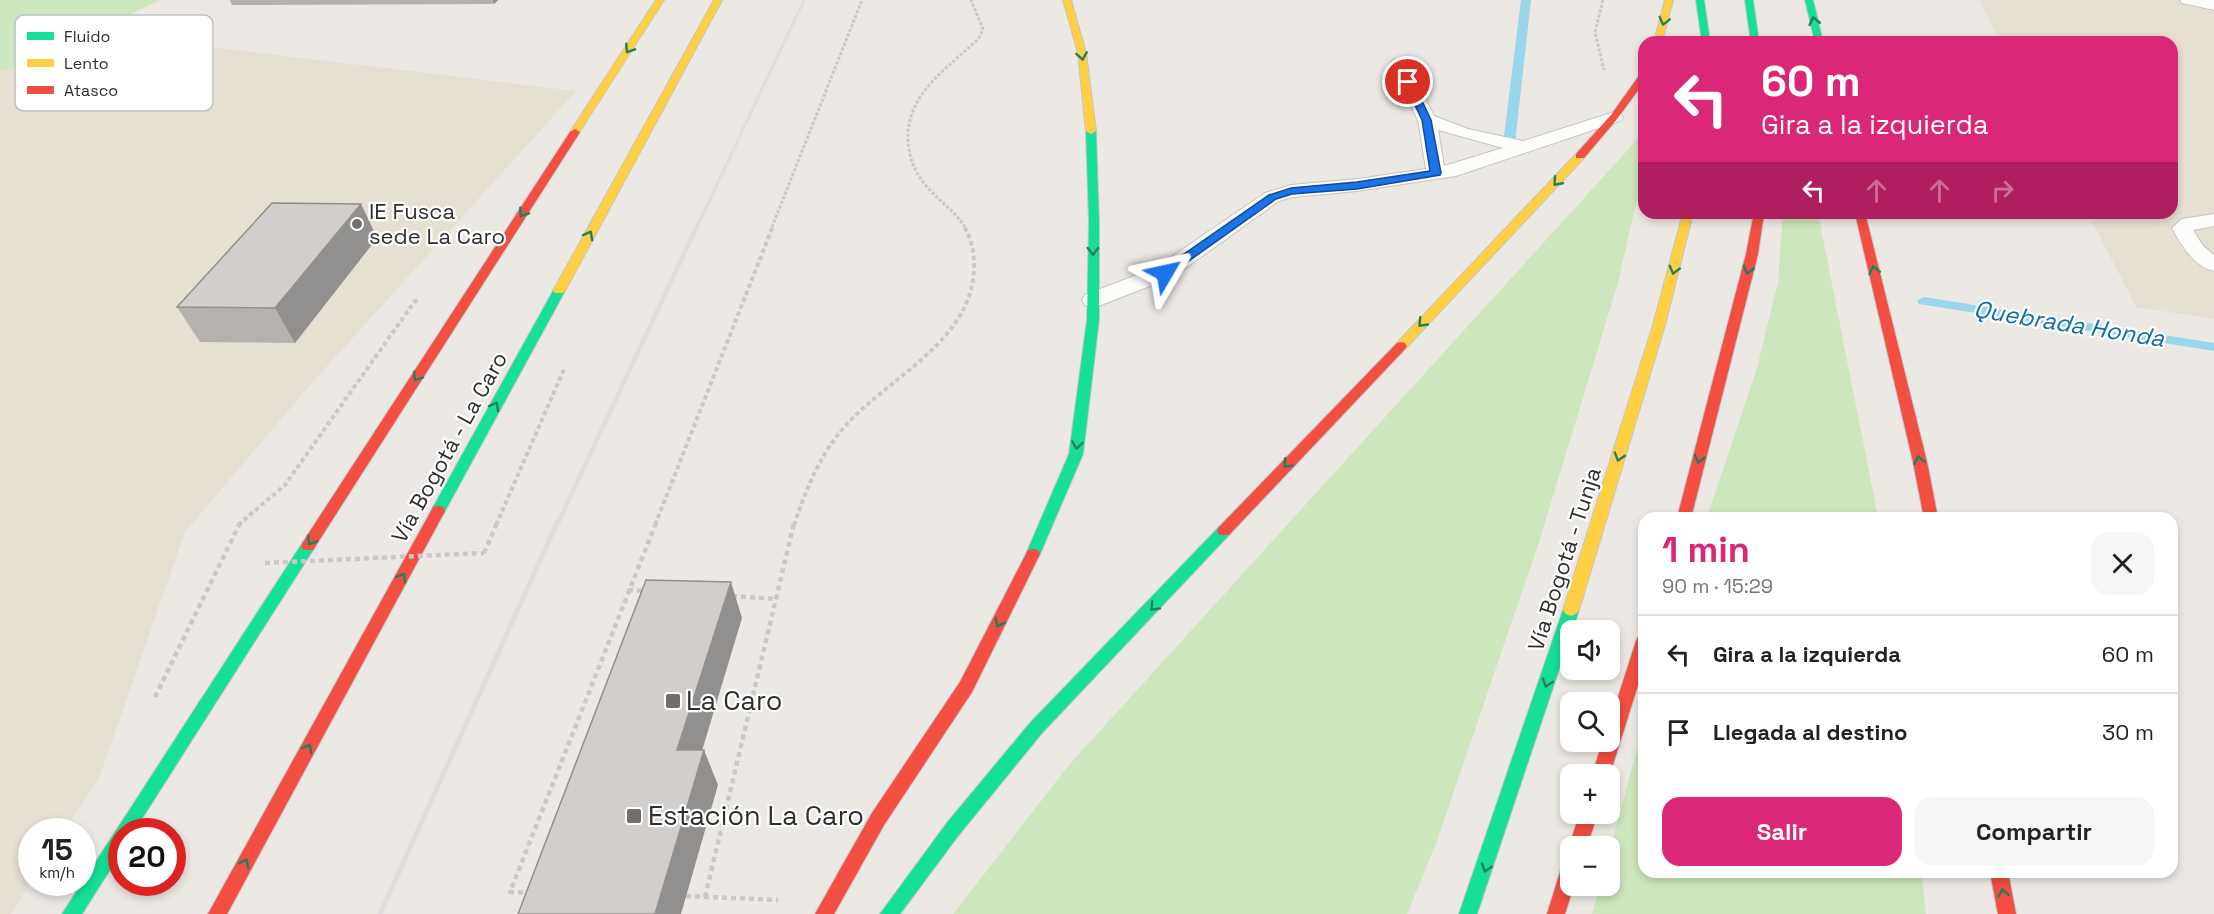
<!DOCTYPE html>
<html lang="es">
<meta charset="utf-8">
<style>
:root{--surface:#fff;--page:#f6f6f6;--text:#222;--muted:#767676;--line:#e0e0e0;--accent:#db2777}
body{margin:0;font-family:"Space Grotesk",sans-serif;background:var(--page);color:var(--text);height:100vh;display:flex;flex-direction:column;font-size:22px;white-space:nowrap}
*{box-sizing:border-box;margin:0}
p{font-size:20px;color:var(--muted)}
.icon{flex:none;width:33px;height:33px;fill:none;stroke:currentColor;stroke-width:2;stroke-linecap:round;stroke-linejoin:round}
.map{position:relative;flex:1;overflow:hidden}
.side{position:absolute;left:1638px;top:512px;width:540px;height:366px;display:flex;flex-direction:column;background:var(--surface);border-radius:18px;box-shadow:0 3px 9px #0003}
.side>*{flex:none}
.banner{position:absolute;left:1638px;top:36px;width:540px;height:183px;border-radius:18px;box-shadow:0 3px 9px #0003;background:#db2777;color:#fff;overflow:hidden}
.buttons{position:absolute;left:1560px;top:620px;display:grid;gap:12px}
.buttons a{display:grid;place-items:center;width:60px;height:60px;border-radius:12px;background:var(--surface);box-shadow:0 3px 9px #0003;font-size:30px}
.speed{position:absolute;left:18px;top:818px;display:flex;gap:12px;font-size:30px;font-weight:700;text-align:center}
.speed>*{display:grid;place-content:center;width:78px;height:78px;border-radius:50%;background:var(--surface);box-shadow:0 3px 9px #0003;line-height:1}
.speed small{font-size:15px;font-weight:400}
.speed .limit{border:9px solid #d22;background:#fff;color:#111}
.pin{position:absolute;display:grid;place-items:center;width:51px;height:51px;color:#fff;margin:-26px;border:3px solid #fff;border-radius:50%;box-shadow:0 2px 6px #0007}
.me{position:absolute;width:66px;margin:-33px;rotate:54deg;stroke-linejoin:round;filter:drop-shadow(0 0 4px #0008)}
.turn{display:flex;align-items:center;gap:21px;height:126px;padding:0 24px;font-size:27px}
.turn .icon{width:78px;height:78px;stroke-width:2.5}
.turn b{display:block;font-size:42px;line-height:51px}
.lanes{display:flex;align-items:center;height:57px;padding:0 24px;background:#0003;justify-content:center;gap:30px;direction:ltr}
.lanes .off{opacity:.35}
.round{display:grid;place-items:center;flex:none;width:63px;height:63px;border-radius:18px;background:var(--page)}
.headline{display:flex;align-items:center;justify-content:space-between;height:102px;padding:0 24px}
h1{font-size:36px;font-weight:800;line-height:45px;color:var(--accent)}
.button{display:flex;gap:12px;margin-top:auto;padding:12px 24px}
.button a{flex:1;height:69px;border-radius:18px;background:var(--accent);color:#fff;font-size:24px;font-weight:800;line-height:69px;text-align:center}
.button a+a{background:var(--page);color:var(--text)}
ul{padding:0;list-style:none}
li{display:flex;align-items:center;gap:18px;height:78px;padding:0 24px;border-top:2px solid var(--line)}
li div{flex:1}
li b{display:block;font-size:22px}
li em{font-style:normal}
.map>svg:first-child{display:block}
.education{fill:#e6e0d3}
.green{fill:#cee6be}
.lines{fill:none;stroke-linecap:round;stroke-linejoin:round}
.stream{fill:#99d6ec;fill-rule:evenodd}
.lane-casing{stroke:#c5c4c5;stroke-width:2}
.fast-casing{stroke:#c6c5c4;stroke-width:2}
.slow-casing{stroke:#c6c5c4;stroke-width:2}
.jam-casing{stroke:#c6c5c4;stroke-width:2}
.path-far2{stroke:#c9c9c8;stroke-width:3;stroke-dasharray:3 2;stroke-linecap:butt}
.path-far1{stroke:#c9c9c8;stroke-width:4;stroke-dasharray:4.5 3;stroke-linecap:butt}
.path{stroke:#c9c9c8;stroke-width:4.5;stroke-dasharray:5 4;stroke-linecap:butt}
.lane{fill:#fcfcfb;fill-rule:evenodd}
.fast{fill:#16e098;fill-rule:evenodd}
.slow{fill:#ffcf43;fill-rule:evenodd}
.jam{fill:#f24e42;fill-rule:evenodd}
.rail-far2{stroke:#dfdfe1;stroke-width:3}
.rail-far1{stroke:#dfdfe1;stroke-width:4.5}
.rail{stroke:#dfdfe1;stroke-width:5}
.path-bridge{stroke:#c9c9c8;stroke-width:4.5;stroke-dasharray:5 4;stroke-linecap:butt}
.wall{fill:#b4b1af}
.shaded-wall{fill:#92908e}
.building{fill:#d1cecb;stroke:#92908e;stroke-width:1.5}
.oneway{stroke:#237e5e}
.route{fill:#1a73e8;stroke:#114b97;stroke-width:1.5}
.poi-dot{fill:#706f6e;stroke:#fff;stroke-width:2}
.labels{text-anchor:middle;stroke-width:4.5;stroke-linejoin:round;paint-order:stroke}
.poi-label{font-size:22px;fill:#2e2e2e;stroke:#fff;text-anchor:start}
.street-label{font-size:22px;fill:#2e2e2e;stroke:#fff}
.water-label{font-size:24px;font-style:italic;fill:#0d6fa3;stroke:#fff}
.near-poi-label{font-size:27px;fill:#2e2e2e;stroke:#fff;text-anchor:start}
.key{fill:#fff;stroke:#c0c0c0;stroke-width:1.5}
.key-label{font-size:16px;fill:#2e2e2e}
</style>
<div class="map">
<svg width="2214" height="914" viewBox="0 0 2214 914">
<rect width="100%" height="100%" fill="#ece8e4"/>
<path class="education" d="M 1979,0 L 2214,0 L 2214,319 L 2136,307 L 2088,213 L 2172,213 L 2172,42 L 2000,42 Z
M 94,33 L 576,91 L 311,384 L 185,532 L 99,778 L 64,831 L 32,831 L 31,882 L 11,914 L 0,914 L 0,72 L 39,59 Z"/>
<path class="green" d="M 0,0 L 160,0 L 39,59 L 0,72 Z
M 1644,132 L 1644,170 L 1617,286 L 1539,542 L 1437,841 L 1407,914 L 953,914 L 1069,765 Z
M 1783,213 L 1818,213 L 1878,517 L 1707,517 L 1757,368 L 1778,282 Z
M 1644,723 L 1644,872 L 1921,872 L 1926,914 L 1592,914 L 1600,885 L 1610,885 L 1610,849 Z"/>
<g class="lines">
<path class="stream" d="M 1521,0 L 1531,0 L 1514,152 L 1508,155 L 1502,152 Z
M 1924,297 L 2214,343 L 2214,351 L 1919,304 L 1917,301 Z"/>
<defs>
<path id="lane" d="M 2180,0 L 2214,0 L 2214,10 L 2182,3 Z
M 1399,59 L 1405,60 L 1408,64 L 1434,116 L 1468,129 L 1523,141 L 1614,112 L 1620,113 L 1623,117 L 1620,121 L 1456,176 L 1357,191 L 1293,197 L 1279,201 L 1173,277 L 1101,305 L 1093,307 L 1085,305 L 1082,300 L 1085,295 L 1157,267 L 1265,193 L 1291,185 L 1357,179 L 1426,169 L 1418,120 L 1390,64 L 1393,60 ZM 1438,130 L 1503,148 L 1444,166 Z
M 2214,214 L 2214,226 L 2193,230 L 2203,246 L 2214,255 L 2214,271 C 2193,266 2182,246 2172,228 L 2182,219 Z"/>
<path id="fast" d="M 1696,0 L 1704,0 L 1710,42 L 1702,42 Z
M 1745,0 L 1753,0 L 1759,42 L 1751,42 Z
M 1805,0 L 1813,0 L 1823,42 L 1815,42 Z
M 1091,128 L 1096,131 L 1099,222 L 1099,320 L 1083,454 L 1040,554 L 1038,558 L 1028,558 L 1026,554 L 1069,454 L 1087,320 L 1089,222 L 1086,131 Z
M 559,288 L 565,291 L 445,511 L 443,515 L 433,515 L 431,511 L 553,291 Z
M 1224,526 L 1229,527 L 1231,531 L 1229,535 L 1042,733 L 958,836 L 900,914 L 880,914 L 946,824 L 1030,723 L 1219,527 Z
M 308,541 L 313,542 L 315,546 L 313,550 L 134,831 L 122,831 L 122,851 L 82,914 L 62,914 L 303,542 Z
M 1571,604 L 1576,606 L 1579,610 L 1477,914 L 1459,914 L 1563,610 L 1566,606 Z"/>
<path id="slow" d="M 656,0 L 664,0 L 578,134 L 572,134 L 570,132 Z
M 714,0 L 722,0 L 565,291 L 563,293 L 555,293 L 553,291 Z
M 1063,0 L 1071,0 L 1086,53 L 1096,131 L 1091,134 L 1086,131 L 1078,53 Z
M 1665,0 L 1673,0 L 1662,42 L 1654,42 Z
M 1580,153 L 1585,156 L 1584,158 L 1405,349 L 1397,349 L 1395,346 L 1397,343 L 1576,154 Z
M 1683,213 L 1693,213 L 1665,325 L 1579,610 L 1576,614 L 1571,616 L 1566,614 L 1563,610 L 1653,325 Z"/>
<path id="jam" d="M 1644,72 L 1644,82 L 1617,119 L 1584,158 L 1576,158 L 1576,154 L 1611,115 L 1641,73 Z
M 575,129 L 580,132 L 313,550 L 303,550 L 301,546 L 303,542 L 570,132 Z
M 1754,213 L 1764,213 L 1758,254 L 1691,518 L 1677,518 L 1746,254 Z
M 1855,213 L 1865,213 L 1927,462 L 1938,518 L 1924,518 L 1913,462 Z
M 1401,342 L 1405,343 L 1407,346 L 1405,349 L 1229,535 L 1219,535 L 1217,531 L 1219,527 L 1397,343 Z
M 438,506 L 443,507 L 445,511 L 227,914 L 208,914 L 431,511 L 433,507 Z
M 1033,549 L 1038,550 L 1040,554 L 972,692 L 884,825 L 834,914 L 815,914 L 872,813 L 960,682 L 1026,554 L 1028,550 Z
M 1644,635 L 1644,666 L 1610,774 L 1592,774 L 1603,741 L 1610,741 L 1610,722 L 1636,641 L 1638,637 Z
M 1580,813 L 1598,813 L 1587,846 L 1570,846 L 1570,849 L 1569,846 Z
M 1570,860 L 1570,885 L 1574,885 L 1565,914 L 1547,914 L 1561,869 L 1564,863 Z
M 1990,872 L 2008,872 L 2016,914 L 1998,914 Z"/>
</defs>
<use href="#lane" class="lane-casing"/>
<use href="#fast" class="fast-casing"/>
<use href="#slow" class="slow-casing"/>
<use href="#jam" class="jam-casing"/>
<path class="path-far2" d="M 1603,0 L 1595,32 L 1604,70
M 772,227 L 862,0
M 965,227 C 954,210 936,199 924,183 C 914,171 909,156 908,141 C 906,92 949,68 979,38 L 983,29 L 971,0"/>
<path class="path-far1" d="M 238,525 L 285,485 L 415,301 L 418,301
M 496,525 L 565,367
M 655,525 L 773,226
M 794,525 C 806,489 821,452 847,424 C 891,376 975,339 974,265 C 974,251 971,238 964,226"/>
<path class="path" d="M 484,553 L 497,523
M 628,590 L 644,591
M 732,596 L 777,599
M 155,697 L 240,523
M 532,893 L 510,892 L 656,523
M 686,896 L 778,900
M 705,897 L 794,523"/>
<use href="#lane" class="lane"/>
<use href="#fast" class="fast"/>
<use href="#slow" class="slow"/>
<use href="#jam" class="jam"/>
<path class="rail-far2" d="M 697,227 L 804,0"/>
<path class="rail-far1" d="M 557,525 L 697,226"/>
<path class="rail" d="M 380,914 L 557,523"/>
<path class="path-bridge" d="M 265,563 L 484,553"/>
</g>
<path class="wall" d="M 230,0 L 498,0 L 494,4 L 232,5 Z
M 361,204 L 377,238 L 295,343 L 200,342 L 177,307 Z"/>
<path class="shaded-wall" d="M 493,0 L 498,0 L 494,4 Z
M 361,204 L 377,238 L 295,343 L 275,308 Z
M 731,582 L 742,618 L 692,784 L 677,750 Z
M 704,750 L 718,785 L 681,914 L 655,914 Z"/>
<path class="building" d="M 272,203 L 361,204 L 275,308 L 177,307 Z
M 646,580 L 731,582 L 677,750 L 704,750 L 655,914 L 518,914 Z"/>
<defs><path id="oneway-chevron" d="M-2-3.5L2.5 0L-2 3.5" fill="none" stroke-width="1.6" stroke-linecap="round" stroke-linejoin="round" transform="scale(1.5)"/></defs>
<g class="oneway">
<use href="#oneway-chevron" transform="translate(1664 21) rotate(104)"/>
<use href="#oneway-chevron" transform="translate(1814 21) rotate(-103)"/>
<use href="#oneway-chevron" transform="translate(629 49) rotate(123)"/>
<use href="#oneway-chevron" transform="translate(1082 56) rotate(81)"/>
<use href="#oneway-chevron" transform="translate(1557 182) rotate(132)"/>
<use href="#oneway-chevron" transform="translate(523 213) rotate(123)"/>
<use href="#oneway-chevron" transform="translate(589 235) rotate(-61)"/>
<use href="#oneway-chevron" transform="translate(1093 251) rotate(91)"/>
<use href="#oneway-chevron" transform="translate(1674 270) rotate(105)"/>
<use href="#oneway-chevron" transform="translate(1748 270) rotate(105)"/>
<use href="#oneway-chevron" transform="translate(1874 270) rotate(-103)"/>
<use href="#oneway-chevron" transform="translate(1422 323) rotate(134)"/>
<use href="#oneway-chevron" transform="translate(417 377) rotate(123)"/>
<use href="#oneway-chevron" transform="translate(495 406) rotate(-61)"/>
<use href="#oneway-chevron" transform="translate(1077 445) rotate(98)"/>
<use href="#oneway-chevron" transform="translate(1619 457) rotate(107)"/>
<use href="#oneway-chevron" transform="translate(1699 459) rotate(105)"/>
<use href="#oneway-chevron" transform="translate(1919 460) rotate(-102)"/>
<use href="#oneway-chevron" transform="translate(1287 464) rotate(133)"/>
<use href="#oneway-chevron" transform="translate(311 541) rotate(123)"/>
<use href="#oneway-chevron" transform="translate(402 577) rotate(-61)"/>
<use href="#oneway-chevron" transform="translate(1154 607) rotate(133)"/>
<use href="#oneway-chevron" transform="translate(999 623) rotate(117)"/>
<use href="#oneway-chevron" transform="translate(1547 683) rotate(108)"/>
<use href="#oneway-chevron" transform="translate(308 748) rotate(-61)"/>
<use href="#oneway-chevron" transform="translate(245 863) rotate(-62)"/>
<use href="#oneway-chevron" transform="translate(1486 868) rotate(108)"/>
<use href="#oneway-chevron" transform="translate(2003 893) rotate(-101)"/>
</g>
<path class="route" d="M 1408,80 L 1413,82 L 1431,120 L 1441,173 L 1440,175 L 1357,189 L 1292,194 L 1276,199 L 1169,275 L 1161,275 L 1161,270 L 1269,195 L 1291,188 L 1357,182 L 1430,171 L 1422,120 L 1404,82 Z"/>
<g class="poi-dot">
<circle cx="357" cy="224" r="6"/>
<rect x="665" y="693" width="16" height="16" rx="3"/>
<rect x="626" y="808" width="16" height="16" rx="3"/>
</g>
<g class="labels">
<g class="poi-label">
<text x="369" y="219">IE Fusca<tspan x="369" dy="25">sede La Caro</tspan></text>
</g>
<g class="street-label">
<text transform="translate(449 447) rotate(-61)" y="8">Vía Bogotá - La Caro</text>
<text transform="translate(1564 559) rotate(-72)" y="8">Vía Bogotá - Tunja</text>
</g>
<g class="water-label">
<text transform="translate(2069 324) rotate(9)" y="8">Quebrada Honda</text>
</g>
<g class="near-poi-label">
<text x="686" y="710">La Caro</text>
<text x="648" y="825">Estación La Caro</text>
</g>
</g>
<rect x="15" y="15" width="198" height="96" rx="9" class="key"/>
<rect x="27" y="32" width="27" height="8" fill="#16e098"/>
<rect x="27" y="59" width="27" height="8" fill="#ffcf43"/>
<rect x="27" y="86" width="27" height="8" fill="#f24e42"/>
<g class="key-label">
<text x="64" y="42">Fluido</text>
<text x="64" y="69">Lento</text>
<text x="64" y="96">Atasco</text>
</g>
</svg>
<div class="buttons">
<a><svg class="icon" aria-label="sound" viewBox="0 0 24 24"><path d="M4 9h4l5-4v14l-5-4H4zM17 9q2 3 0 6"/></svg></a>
<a><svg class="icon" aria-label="search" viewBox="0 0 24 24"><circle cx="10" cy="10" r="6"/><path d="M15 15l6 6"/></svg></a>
<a>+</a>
<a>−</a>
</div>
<div class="speed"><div>15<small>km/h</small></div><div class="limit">20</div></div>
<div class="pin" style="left:1408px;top:82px;background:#d93025"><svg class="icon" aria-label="arrive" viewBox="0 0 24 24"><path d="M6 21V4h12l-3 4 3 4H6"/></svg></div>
<svg class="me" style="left:1165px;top:273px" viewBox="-20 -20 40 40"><path d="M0-17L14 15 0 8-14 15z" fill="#1a73e8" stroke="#fff" stroke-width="4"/></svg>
<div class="banner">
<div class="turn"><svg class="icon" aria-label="left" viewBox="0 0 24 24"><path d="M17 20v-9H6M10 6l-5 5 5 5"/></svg><div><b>60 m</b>Gira a la izquierda</div></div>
<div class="lanes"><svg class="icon" aria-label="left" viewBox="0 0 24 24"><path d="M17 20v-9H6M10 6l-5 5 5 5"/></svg><svg class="icon off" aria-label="ahead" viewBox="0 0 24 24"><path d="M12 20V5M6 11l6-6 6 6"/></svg><svg class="icon off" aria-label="ahead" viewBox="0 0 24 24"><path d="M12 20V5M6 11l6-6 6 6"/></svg><svg class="icon off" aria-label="right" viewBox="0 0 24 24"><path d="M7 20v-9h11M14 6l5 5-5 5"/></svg></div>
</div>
<section class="side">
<div class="headline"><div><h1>1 min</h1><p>90 m · 15:29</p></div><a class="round"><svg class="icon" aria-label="close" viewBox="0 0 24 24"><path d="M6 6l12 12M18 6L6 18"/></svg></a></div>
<ul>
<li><svg class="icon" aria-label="left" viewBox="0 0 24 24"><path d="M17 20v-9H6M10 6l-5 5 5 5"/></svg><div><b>Gira a la izquierda</b></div><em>60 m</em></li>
<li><svg class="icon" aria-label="arrive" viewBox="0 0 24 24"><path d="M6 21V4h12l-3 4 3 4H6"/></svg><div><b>Llegada al destino</b></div><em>30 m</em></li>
</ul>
<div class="button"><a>Salir</a><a>Compartir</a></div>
</section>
</div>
